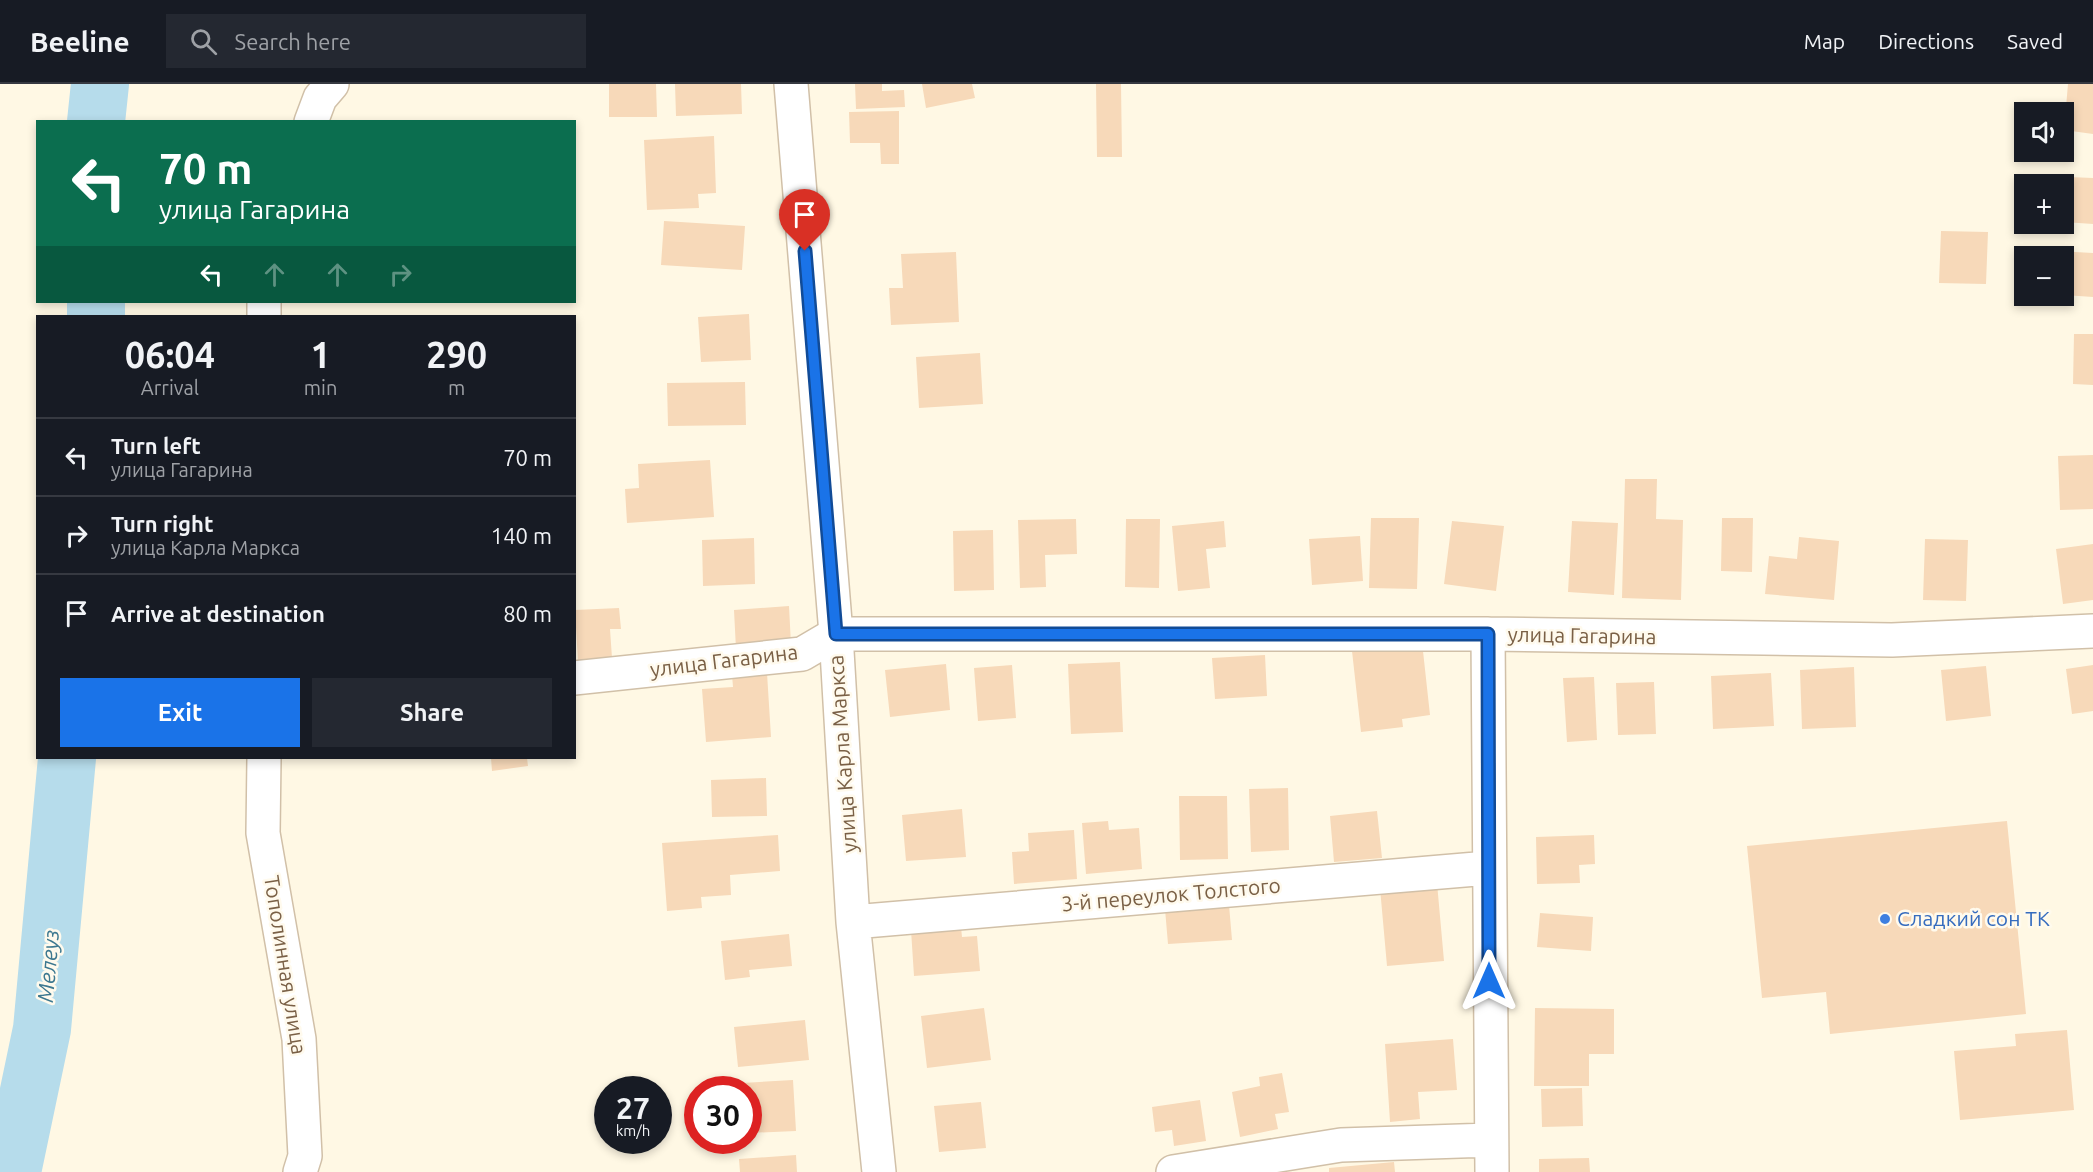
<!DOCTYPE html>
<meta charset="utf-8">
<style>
:root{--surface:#171b24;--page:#242831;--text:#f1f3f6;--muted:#9ea1a6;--line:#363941;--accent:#1a73e8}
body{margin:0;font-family:Ubuntu,sans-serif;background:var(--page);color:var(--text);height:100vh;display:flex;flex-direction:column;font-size:22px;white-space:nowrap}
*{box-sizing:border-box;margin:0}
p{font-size:20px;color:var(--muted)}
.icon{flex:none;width:33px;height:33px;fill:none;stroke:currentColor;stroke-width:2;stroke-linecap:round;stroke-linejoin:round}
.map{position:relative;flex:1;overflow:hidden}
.drawer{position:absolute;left:36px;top:231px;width:540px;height:444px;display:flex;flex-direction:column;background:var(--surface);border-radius:0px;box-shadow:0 3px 9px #0003}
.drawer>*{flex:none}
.banner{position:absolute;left:36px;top:36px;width:540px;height:183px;border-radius:0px;box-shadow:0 3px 9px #0003;background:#0b6e4f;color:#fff;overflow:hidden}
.buttons{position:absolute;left:2014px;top:18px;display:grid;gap:12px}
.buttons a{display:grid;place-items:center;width:60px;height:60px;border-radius:0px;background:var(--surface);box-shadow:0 3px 9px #0003;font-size:30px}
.speed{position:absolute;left:594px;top:992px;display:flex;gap:12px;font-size:30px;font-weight:700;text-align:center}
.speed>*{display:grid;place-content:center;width:78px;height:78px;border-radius:50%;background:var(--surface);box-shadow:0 3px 9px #0003;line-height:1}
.speed small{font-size:15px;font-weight:400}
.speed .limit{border:9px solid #d22;background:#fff;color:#111}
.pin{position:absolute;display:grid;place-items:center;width:51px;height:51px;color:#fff;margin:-62px -26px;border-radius:50% 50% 50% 0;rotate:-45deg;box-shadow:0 0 6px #0007}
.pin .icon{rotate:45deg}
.me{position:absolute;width:66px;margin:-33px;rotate:0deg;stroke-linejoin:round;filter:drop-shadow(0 0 4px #0008)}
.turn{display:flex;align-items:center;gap:21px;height:126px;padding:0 24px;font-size:27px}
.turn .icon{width:78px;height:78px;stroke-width:2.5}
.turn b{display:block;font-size:42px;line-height:51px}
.lanes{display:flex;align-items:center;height:57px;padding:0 24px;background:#0003;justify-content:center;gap:30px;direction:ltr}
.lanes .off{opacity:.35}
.eta{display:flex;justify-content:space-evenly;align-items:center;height:102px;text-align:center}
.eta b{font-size:36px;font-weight:600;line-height:42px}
.action{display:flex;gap:12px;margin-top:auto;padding:12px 24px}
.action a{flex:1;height:69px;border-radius:0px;background:var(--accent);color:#fff;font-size:24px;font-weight:600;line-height:69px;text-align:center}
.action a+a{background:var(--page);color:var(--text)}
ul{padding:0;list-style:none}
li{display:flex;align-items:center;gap:18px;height:78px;padding:0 24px;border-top:2px solid var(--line)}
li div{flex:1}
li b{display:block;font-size:22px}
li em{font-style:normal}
header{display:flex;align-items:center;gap:36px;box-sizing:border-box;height:84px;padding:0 30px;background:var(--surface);border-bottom:2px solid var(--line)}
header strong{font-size:28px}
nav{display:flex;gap:33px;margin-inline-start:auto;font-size:21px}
.search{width:420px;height:54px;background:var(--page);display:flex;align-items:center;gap:15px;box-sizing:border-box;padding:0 21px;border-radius:0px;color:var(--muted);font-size:22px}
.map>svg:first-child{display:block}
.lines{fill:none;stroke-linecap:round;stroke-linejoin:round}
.river{stroke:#b6dceb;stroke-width:58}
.building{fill:#f7d9b9}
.minor-casing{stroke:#d1c0a8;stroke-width:36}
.minor{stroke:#fff;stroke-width:33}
.route-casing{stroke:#114b97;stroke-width:15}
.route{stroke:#1a73e8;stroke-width:10}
.shop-dot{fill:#3f7fe0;stroke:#fffaed;stroke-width:2}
.labels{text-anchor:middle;stroke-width:5;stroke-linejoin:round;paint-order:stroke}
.street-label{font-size:21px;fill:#7a6046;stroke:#fffaed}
.shop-label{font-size:21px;fill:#366cbe;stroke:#fffaed;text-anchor:start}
.water-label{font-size:22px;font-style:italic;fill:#3d7890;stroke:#fffaed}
</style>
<header>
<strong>Beeline</strong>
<div class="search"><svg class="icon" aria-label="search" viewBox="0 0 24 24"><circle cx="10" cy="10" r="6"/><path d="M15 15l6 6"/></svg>Search here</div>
<nav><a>Map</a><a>Directions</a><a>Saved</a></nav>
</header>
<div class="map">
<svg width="2093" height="1088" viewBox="0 0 2093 1088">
<rect width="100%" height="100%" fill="#fff8e4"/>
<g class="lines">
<path class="river" d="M 96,38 L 100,0
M 96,232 L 96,218
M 12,1088 L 42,945 L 67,674"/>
</g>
<path class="building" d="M 609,0 L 656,0 L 657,33 L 609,33 Z
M 675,0 L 741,0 L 742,30 L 676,32 Z
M 855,0 L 882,0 L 882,7 L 904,6 L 905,23 L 856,25 Z
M 922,0 L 972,0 L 975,14 L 926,24 Z
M 1096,0 L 1121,0 L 1122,73 L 1097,73 Z
M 2068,0 L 2093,0 L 2093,50 L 2064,46 Z
M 899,27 L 899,80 L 881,80 L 880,59 L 850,59 L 849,28 Z
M 714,52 L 716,109 L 698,110 L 699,124 L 647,126 L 644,56 Z
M 2045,92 L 2093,94 L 2093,140 L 2064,138 L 2064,100 L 2045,100 Z
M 664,137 L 745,142 L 742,186 L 661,181 Z
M 1941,147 L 1988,148 L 1986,200 L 1939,199 Z
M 2057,167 L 2093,169 L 2093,213 L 2064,211 L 2064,172 L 2057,172 Z
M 956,168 L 959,238 L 891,241 L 889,204 L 903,204 L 901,170 Z
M 749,230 L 751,276 L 701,278 L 698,233 Z
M 2074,250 L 2093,250 L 2093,301 L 2073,300 Z
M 980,269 L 983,320 L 919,324 L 916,273 Z
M 745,298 L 746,341 L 668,342 L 667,299 Z
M 2093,371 L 2093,425 L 2060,426 L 2058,372 Z
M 710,376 L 714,433 L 627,439 L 625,405 L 639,404 L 638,380 Z
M 1625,395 L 1657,395 L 1656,435 L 1683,436 L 1681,516 L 1622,514 Z
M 1371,434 L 1419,434 L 1417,505 L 1369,504 Z
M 1722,434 L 1753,434 L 1752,488 L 1721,487 Z
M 1076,435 L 1077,470 L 1045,471 L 1046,503 L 1020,504 L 1018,436 Z
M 1126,435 L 1160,435 L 1159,504 L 1125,503 Z
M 1224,437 L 1226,463 L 1206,465 L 1210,504 L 1178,507 L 1172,442 Z
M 1452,437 L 1504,442 L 1496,507 L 1444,500 Z
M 1572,437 L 1618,439 L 1614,511 L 1568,508 Z
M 993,446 L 994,506 L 954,507 L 953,447 Z
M 1360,452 L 1363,497 L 1312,501 L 1309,455 Z
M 1799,453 L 1839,457 L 1834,516 L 1765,510 L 1769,472 L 1797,475 Z
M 754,454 L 755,500 L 703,502 L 702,456 Z
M 1925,455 L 1968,456 L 1966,517 L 1923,516 Z
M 2093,460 L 2093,516 L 2063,520 L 2056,465 Z
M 789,522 L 791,561 L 736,565 L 734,526 Z
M 619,524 L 621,545 L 610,545 L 612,574 L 578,577 L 575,526 Z
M 1422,558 L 1430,631 L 1402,635 L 1403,643 L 1361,648 L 1352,567 Z
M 1265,571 L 1267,612 L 1215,615 L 1212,574 Z
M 1120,578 L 1123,648 L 1071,650 L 1068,580 Z
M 946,580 L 950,626 L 890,633 L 885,586 Z
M 1012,581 L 1016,634 L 978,637 L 974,584 Z
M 2093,581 L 2093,627 L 2072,630 L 2066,585 Z
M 1986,582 L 1991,632 L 1946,637 L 1941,586 Z
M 1854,583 L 1856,643 L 1802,645 L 1800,586 Z
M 767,589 L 771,653 L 706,658 L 702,605 L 733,603 L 732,591 Z
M 1771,589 L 1774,642 L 1713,645 L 1711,592 Z
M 1594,593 L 1597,656 L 1567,658 L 1563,594 Z
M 1654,598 L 1656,650 L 1618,651 L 1616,599 Z
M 491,674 L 527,674 L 528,682 L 492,687 Z
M 766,694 L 767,732 L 712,733 L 711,696 Z
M 1288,704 L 1289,766 L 1251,768 L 1249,705 Z
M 1179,712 L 1227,712 L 1228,775 L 1180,776 Z
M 962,725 L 966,773 L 906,777 L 902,731 Z
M 1377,727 L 1382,774 L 1334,778 L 1330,732 Z
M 1108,737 L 1109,746 L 1139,744 L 1142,785 L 1086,790 L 1082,739 Z
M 2007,737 L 2026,930 L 1830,950 L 1826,908 L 1762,914 L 1747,762 Z
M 1074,746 L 1077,795 L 1014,800 L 1012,768 L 1029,767 L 1028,749 Z
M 778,751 L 780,787 L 730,791 L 731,811 L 701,813 L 702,824 L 667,827 L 662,759 Z
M 1594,751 L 1595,780 L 1579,781 L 1580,799 L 1537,800 L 1536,753 Z
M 1437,799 L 1444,877 L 1387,882 L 1380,804 Z
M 1229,821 L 1232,856 L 1168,860 L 1165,825 Z
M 1540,829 L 1593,833 L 1591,867 L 1537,863 Z
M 961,843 L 962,853 L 977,852 L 980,887 L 914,892 L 911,846 Z
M 789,850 L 792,882 L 749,886 L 750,893 L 725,896 L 721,857 Z
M 984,924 L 991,976 L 927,984 L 921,932 Z
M 1535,924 L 1614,925 L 1614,970 L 1589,970 L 1589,1002 L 1534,1002 Z
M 805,936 L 809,976 L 738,983 L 734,943 Z
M 2067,946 L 2074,1026 L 1960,1036 L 1954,967 L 2016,962 L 2015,950 Z
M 1453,955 L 1457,1006 L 1418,1008 L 1420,1035 L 1390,1038 L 1385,960 Z
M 1282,989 L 1289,1028 L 1275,1030 L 1278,1045 L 1240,1053 L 1232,1008 L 1260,1002 L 1259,993 Z
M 793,996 L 796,1047 L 748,1049 L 748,1005 L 743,1005 L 742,999 Z
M 1582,1004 L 1583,1042 L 1542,1043 L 1541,1005 Z
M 1200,1016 L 1206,1057 L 1174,1062 L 1172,1046 L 1155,1048 L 1152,1023 Z
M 981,1018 L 986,1064 L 939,1068 L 934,1022 Z
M 796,1071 L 797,1088 L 740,1088 L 739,1075 Z
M 1589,1074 L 1590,1088 L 1539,1088 L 1539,1075 Z
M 1394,1078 L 1395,1088 L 1329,1088 L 1329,1084 Z"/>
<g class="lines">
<defs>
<path id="minor" d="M 791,0 L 836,550 L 853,838 L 879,1088
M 311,38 L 320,14 L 332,0
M 264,218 L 264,232
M 1488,550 L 1492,1088
M 574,594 L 802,570 L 836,550 L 1488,550 L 1892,556 L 2093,547
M 264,674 L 263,749 L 299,955 L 305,1072 L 300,1088
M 853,838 L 1488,784
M 1173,1088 L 1341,1061 L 1490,1056"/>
</defs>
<use href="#minor" class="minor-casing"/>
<use href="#minor" class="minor"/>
</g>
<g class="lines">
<defs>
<path id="route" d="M 805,167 L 836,550 L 1488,550 L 1489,897"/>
</defs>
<use href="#route" class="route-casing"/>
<use href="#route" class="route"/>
</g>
<circle class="shop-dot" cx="1885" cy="835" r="6"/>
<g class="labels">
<g class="street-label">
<text transform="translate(1582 552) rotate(1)" y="7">улица Гагарина</text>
<text transform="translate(724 577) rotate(-7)" y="7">улица Гагарина</text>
<text transform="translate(843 670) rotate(-94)" y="7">улица Карла Маркса</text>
<text transform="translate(1171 811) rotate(-5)" y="7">3-й переулок Толстого</text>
<text transform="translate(285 881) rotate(81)" y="7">Тополинная улица</text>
</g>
<g class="shop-label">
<text x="1897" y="842">Сладкий сон ТК</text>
</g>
<g class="water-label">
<text transform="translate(48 882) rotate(-85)" y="8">Мелеуз</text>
</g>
</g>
</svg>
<div class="buttons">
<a><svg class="icon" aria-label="sound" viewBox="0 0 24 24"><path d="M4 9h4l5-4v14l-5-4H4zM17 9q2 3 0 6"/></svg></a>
<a>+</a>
<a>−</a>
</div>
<div class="speed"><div>27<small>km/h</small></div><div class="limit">30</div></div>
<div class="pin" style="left:805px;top:167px;background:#d93025"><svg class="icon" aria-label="arrive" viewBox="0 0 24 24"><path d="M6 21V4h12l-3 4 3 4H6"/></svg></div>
<svg class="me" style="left:1489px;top:897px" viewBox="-20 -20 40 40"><path d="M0-17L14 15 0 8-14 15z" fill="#1a73e8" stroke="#fff" stroke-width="4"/></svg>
<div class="banner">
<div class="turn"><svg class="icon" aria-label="left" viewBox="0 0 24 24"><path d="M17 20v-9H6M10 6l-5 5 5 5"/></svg><div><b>70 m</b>улица Гагарина</div></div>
<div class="lanes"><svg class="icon" aria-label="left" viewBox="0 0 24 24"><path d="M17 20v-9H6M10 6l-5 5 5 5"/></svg><svg class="icon off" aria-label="ahead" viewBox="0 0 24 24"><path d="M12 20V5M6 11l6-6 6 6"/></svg><svg class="icon off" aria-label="ahead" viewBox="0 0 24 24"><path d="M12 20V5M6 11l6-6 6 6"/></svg><svg class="icon off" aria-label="right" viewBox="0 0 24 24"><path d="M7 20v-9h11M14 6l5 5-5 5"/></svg></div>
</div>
<section class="drawer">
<div class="eta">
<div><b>06:04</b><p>Arrival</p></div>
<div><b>1</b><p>min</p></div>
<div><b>290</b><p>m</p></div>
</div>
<ul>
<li><svg class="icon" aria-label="left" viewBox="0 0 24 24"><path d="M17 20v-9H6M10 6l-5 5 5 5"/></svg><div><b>Turn left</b><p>улица Гагарина</p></div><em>70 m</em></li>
<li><svg class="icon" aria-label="right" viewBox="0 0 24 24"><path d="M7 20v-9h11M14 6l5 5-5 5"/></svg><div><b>Turn right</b><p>улица Карла Маркса</p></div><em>140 m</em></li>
<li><svg class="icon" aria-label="arrive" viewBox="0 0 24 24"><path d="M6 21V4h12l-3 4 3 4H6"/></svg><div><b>Arrive at destination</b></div><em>80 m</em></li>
</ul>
<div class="action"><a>Exit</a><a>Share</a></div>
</section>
</div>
